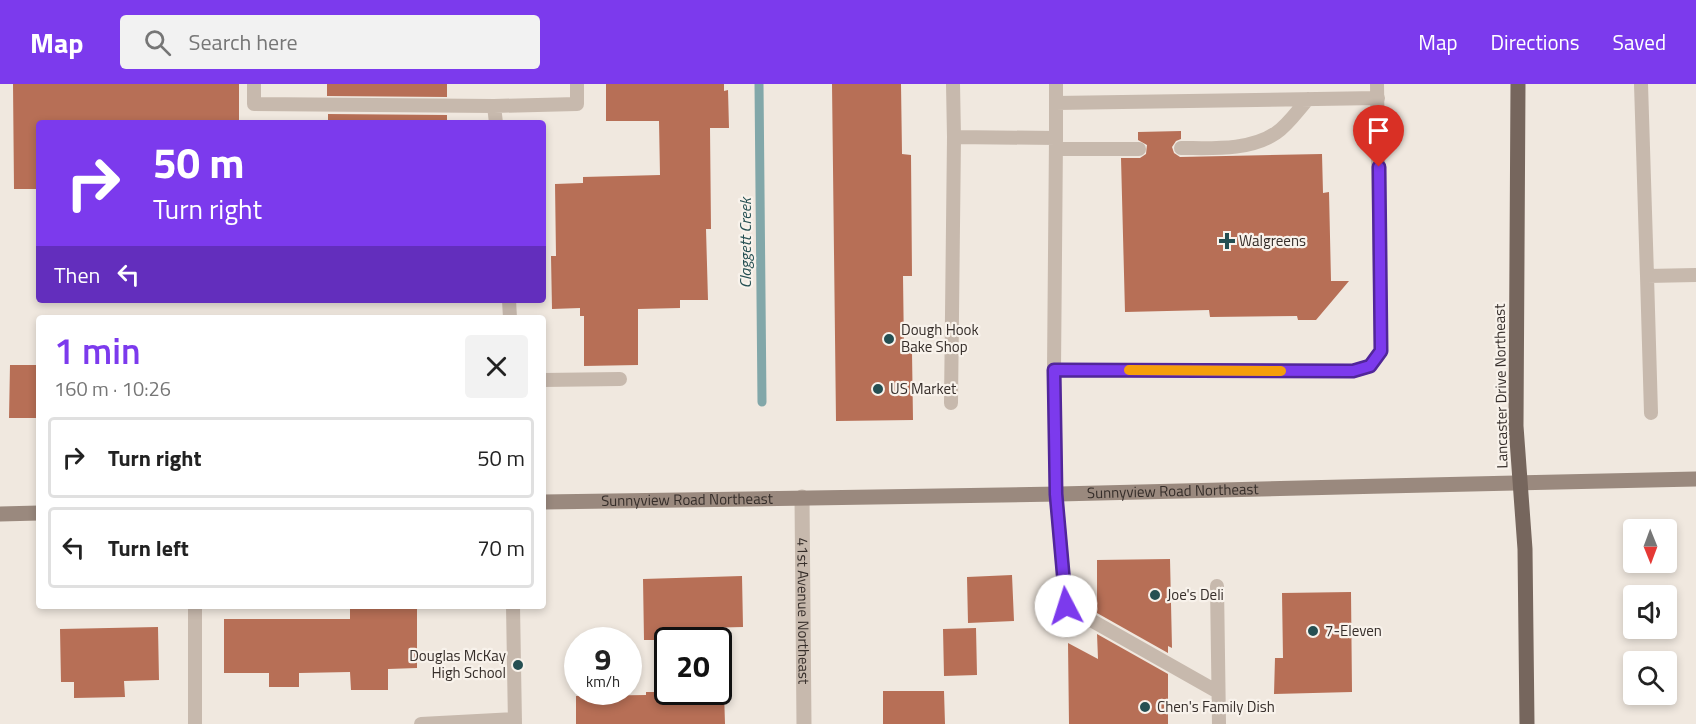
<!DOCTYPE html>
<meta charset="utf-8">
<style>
:root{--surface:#fff;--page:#f2f2f2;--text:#222;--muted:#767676;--line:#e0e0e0;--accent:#7c3aed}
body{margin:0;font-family:"Titillium Web",sans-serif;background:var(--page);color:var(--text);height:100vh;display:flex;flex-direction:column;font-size:22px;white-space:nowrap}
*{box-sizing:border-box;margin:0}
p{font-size:20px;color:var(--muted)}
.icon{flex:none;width:33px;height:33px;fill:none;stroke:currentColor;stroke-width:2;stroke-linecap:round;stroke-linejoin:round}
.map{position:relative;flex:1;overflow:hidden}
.side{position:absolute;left:36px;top:231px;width:510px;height:294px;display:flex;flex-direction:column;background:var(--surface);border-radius:6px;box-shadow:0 3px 9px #0003}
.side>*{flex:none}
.top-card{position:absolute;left:36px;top:36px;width:510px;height:183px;border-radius:6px;box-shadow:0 3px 9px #0003;background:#7c3aed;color:#fff;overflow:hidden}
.needle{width:39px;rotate:179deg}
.fabs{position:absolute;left:1623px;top:435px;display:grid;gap:12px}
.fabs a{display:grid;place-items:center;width:54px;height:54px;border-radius:6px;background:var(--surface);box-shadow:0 3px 9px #0003;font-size:30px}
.speed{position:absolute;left:564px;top:543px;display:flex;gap:12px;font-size:30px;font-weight:700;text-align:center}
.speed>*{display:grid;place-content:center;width:78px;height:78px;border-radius:50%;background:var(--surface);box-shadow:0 3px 9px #0003;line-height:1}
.speed small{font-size:15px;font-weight:400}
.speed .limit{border:3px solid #111;border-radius:9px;background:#fff;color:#111}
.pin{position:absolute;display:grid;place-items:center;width:51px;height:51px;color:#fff;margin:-62px -26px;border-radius:50% 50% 50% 0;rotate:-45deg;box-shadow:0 0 6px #0007}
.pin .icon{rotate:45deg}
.me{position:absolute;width:66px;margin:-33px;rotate:355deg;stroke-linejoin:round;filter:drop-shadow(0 0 4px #0008)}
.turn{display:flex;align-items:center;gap:21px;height:126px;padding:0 18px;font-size:27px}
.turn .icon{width:78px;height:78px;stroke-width:2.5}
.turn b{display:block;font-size:42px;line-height:51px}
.then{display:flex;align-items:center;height:57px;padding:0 18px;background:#0003;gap:12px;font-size:22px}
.round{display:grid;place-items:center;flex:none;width:63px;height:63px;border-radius:6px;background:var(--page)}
.overview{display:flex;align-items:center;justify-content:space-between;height:102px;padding:0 18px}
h1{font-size:36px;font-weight:600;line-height:45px;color:var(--accent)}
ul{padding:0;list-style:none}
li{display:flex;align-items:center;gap:18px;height:81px;margin:0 12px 9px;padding:0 6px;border:3px solid var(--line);border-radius:6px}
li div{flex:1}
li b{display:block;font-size:22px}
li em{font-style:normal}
header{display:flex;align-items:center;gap:36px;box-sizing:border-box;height:84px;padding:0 30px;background:var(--accent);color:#fff}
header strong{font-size:28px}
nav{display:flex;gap:33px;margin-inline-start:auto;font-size:21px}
.search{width:420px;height:54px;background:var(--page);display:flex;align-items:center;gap:15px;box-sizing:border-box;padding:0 21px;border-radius:6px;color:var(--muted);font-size:22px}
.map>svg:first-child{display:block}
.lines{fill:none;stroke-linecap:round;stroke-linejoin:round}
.stream{stroke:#82a7a9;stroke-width:9}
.building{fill:#b76f56}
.lane{stroke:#c7b9ad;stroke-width:14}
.street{stroke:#c7b9ad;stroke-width:15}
.secondary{stroke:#9a897e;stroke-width:15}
.primary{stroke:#76665d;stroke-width:15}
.route-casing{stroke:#51269a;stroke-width:15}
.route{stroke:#7c3aed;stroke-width:10}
.slow{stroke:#f59e0b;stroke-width:10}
.poi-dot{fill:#254f52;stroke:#f8f2eb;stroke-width:2}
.labels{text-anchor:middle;stroke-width:4.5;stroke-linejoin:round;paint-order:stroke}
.poi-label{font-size:15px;fill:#362e2a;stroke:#f8f2eb;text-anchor:start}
.street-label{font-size:15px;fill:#362e2a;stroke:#f8f2eb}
.water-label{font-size:16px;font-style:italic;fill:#254f52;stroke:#f8f2eb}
</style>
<header>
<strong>Map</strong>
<div class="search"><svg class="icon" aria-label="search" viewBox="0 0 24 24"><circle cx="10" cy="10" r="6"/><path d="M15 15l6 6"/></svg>Search here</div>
<nav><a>Map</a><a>Directions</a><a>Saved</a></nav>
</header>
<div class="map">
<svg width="1696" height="640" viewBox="0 0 1696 640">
<rect width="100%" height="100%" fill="#f0e8df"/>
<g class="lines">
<path class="stream" d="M 759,0 L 762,318"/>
</g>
<path class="building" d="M 13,0 L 239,0 L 239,39 L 39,39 L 39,105 L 14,105 Z
M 327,0 L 447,0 L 447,13 L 327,12 Z
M 606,0 L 724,0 L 724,7 L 728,6 L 729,44 L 710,44 L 711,145 L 706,145 L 708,216 L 680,216 L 680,224 L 638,225 L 638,281 L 584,282 L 584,232 L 580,232 L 580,224 L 552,225 L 551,172 L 556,172 L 555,100 L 583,99 L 583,93 L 660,91 L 659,37 L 606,37 Z
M 832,0 L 901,0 L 902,70 L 911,71 L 912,192 L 903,192 L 904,268 L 912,268 L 913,336 L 836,337 Z
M 328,30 L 447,31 L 447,39 L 328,39 Z
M 1181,47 L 1181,55 L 1176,57 L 1172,63 L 1174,69 L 1180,73 L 1322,70 L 1323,109 L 1329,108 L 1331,197 L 1349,197 L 1316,236 L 1298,236 L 1297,232 L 1210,233 L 1209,226 L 1125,228 L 1121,74 L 1140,74 L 1146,70 L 1147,61 L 1138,56 L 1138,48 Z
M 10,281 L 39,281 L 39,334 L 9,334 Z
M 1170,475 L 1172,564 L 1168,562 L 1168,569 L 1097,529 L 1097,476 Z
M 1012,491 L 1014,537 L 968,539 L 967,493 Z
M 742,492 L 743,543 L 702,544 L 702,556 L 644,556 L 643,495 Z
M 1351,508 L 1352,608 L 1274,610 L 1275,574 L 1283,574 L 1282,509 Z
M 350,522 L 417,522 L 417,584 L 388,585 L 388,606 L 351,606 L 350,588 L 299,589 L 299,603 L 269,603 L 269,589 L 224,589 L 224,535 L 350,535 Z
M 158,543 L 159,596 L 124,597 L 125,613 L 74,614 L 74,598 L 61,598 L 60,545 Z
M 976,544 L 977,591 L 944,592 L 943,545 Z
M 1097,550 L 1168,590 L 1168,640 L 1069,640 L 1068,559 L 1098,575 Z
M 883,607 L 944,607 L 945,640 L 883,640 Z
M 646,608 L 724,608 L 725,640 L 576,640 L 576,612 L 646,611 Z"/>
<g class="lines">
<path class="lane" d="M 254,0 L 254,20 L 494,22 L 577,20 L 577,0
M 953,0 L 954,53
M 1641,0 L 1647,192 L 1696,191
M 1056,19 L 1378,14
M 494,22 L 496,39
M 1056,54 L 1056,0
M 1181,64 C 1212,64 1249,67 1276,49 C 1288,41 1298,26 1308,15
M 1056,65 L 1139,65
M 1647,192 L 1651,329
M 509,216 L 510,234
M 1054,286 L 1353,287 L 1370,282 L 1381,267 L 1377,0
M 543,296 L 620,295
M 951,319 L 954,53 L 1056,54 L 1054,286 L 1056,410 L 1066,522 L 1218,608
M 1217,502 L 1219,640
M 195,522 L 195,640
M 513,522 L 515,640
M 421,640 L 515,635"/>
<path class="street" id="s1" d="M 802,413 L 804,640"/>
<g class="secondary">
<path id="s2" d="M 543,418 C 715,415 887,414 1059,410 C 1271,405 1484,399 1696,395"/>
<path d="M 0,430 L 39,429"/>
</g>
<path class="primary" d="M 1518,0 L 1516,342 L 1525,465 L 1527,640"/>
</g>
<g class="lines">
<defs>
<path id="route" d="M 1066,522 L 1056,410 L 1054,286 L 1353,287 L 1370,282 L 1381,267 L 1379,83"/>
</defs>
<use href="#route" class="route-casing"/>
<use href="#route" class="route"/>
<path class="slow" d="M 1129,286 L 1281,287"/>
</g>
<g class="poi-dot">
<path d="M1224 148h6v6h6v6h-6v6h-6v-6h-6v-6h6z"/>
<circle cx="889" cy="255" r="6"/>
<circle cx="878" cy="305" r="6"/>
<circle cx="1155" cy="511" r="6"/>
<circle cx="1313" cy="547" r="6"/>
<circle cx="518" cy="581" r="6"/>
<circle cx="1145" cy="623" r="6"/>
</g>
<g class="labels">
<g class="poi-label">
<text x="1239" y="162">Walgreens</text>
<text x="901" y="251">Dough Hook<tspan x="901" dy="17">Bake Shop</tspan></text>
<text x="890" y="310">US Market</text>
<text x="1167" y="516">Joe's Deli</text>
<text x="1325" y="552">7-Eleven</text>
<text x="506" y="577" text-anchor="end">Douglas McKay<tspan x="506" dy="17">High School</tspan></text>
<text x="1157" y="628">Chen's Family Dish</text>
</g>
<g class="street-label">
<text transform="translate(1501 302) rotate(-91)" y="5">Lancaster Drive Northeast</text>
<text dy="5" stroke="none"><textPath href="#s2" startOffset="630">Sunnyview Road Northeast</textPath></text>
<text dy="5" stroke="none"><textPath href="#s2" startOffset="144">Sunnyview Road Northeast</textPath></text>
<text dy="5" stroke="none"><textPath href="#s1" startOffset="114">41st Avenue Northeast</textPath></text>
</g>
<g class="water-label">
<text transform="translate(745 159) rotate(-90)" y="6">Claggett Creek</text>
</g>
</g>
</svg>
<div class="fabs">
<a><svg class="needle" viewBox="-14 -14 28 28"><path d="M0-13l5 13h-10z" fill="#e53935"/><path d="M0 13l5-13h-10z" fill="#767676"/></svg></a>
<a><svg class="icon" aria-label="sound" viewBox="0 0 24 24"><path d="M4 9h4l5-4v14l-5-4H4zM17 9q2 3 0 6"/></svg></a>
<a><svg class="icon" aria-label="search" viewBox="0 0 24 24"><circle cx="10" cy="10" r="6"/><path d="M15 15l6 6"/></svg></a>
</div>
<div class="speed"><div>9<small>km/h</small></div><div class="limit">20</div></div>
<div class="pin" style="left:1379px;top:83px;background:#d93025"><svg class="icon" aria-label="arrive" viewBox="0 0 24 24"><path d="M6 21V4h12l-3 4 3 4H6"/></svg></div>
<svg class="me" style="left:1066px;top:522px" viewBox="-20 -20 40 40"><circle r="19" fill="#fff"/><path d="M0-13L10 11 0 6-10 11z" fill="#7c3aed"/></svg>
<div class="top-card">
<div class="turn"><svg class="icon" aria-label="right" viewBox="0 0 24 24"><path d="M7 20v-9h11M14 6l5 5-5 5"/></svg><div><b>50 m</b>Turn right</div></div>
<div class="then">Then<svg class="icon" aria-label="left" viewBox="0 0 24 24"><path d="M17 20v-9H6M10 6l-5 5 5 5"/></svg></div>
</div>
<section class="side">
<div class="overview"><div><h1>1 min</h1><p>160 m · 10:26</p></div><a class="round"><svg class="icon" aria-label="close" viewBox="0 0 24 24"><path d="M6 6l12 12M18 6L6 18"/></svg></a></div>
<ul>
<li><svg class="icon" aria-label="right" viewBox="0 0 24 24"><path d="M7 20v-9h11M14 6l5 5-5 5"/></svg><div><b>Turn right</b></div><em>50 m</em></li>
<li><svg class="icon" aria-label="left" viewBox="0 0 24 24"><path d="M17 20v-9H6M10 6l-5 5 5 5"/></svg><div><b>Turn left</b></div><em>70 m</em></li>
</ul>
</section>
</div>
